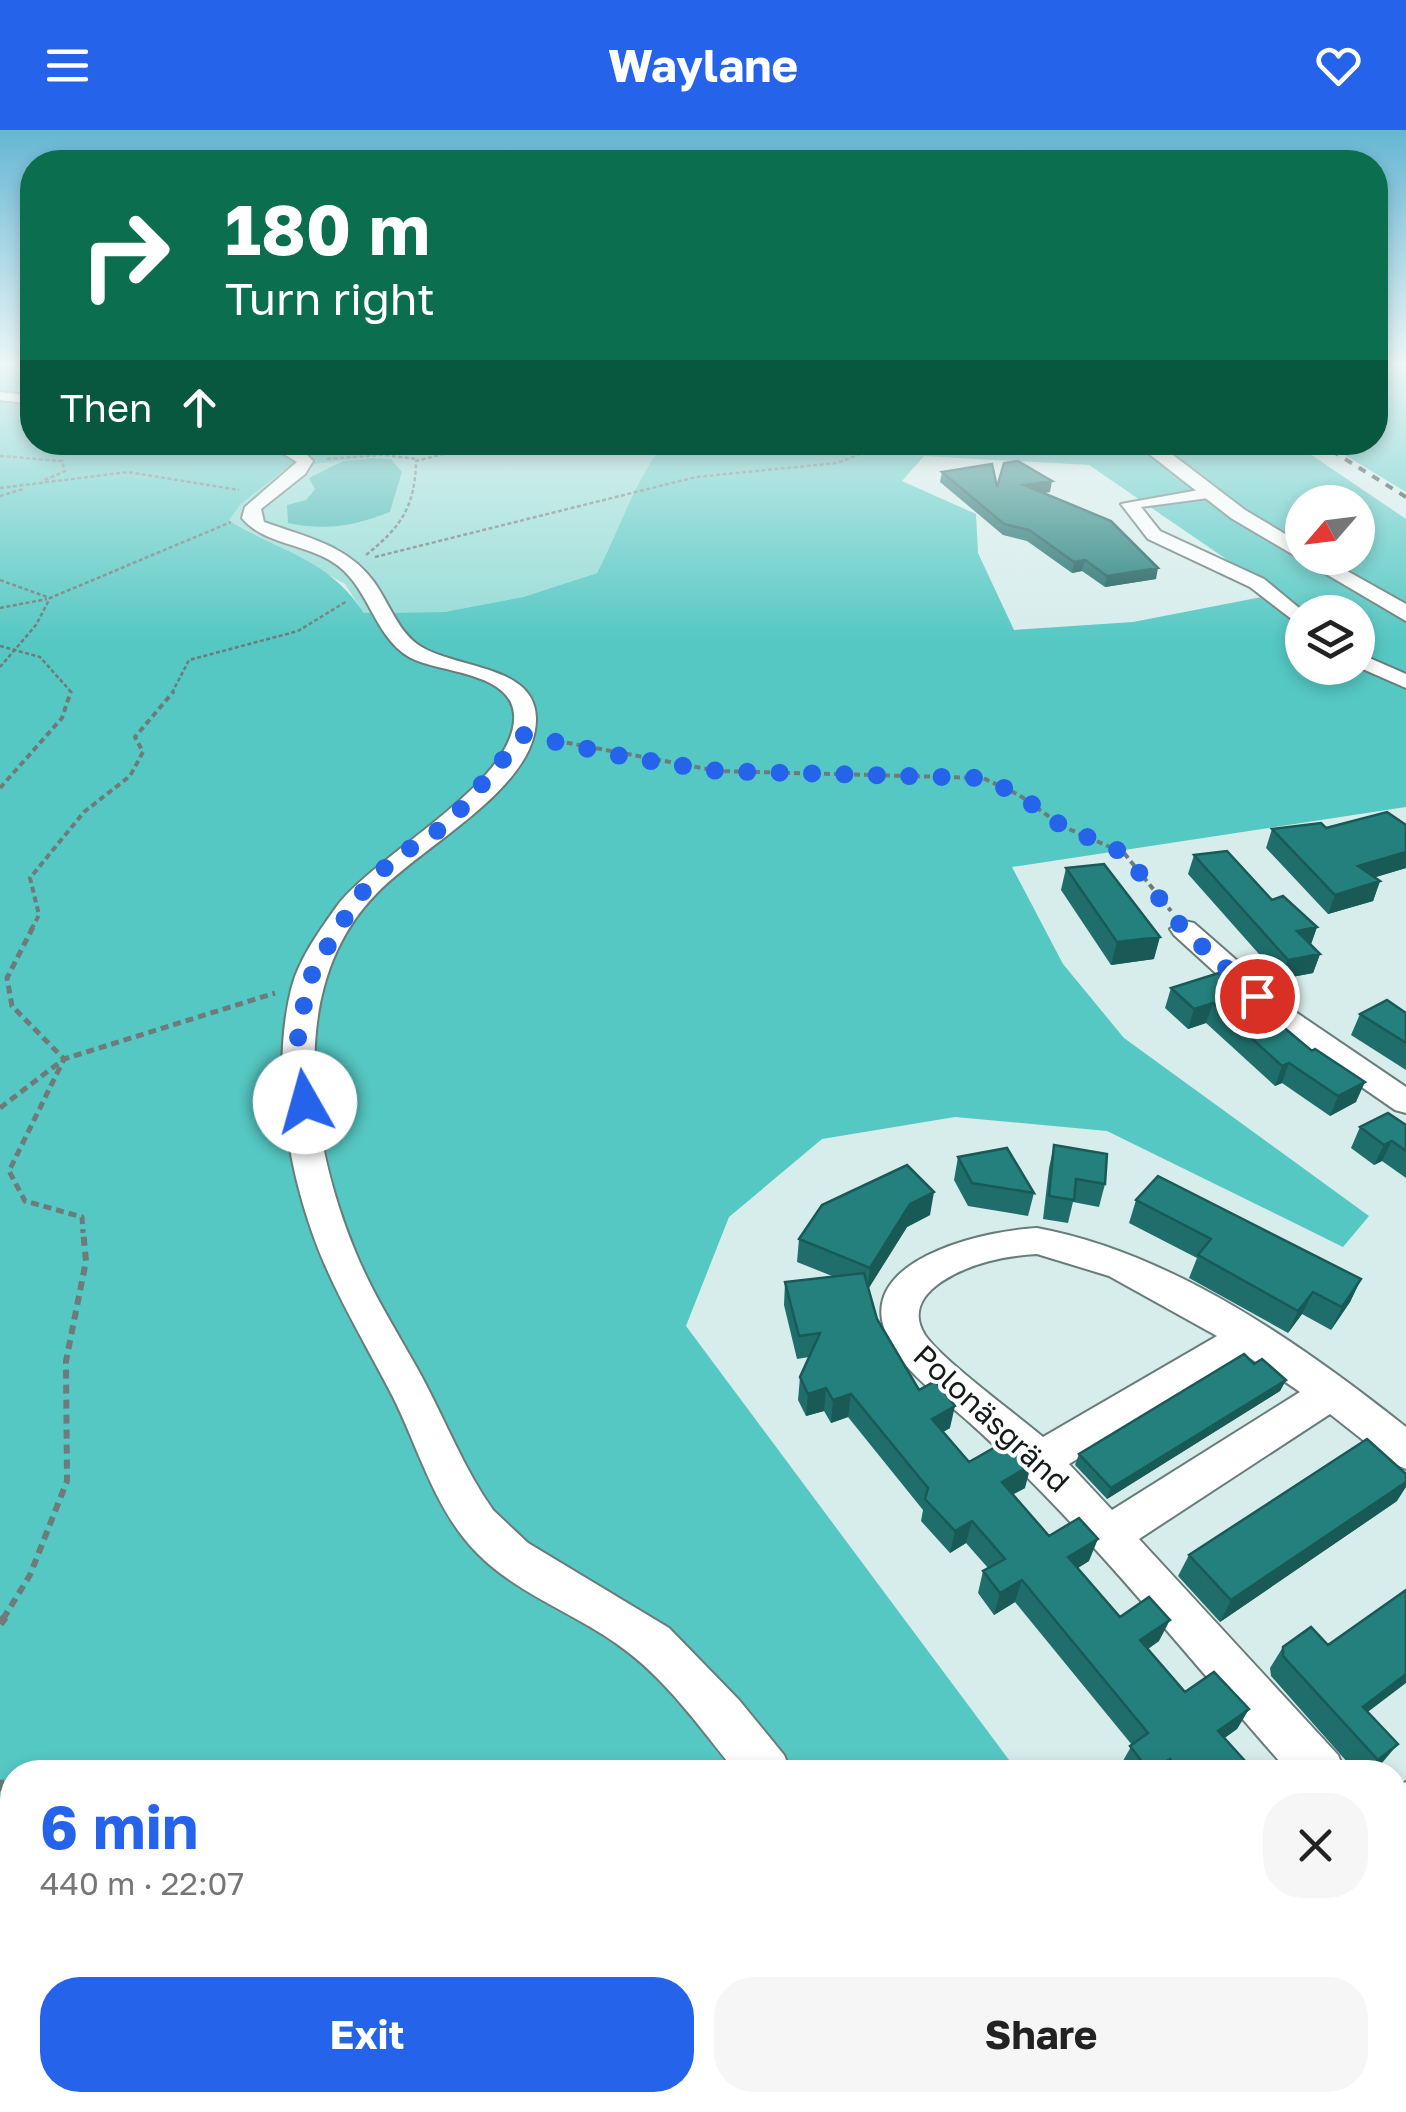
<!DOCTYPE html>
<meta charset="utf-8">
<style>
:root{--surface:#fff;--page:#f6f6f6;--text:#222;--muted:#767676;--accent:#2563eb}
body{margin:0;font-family:"Golos Text",sans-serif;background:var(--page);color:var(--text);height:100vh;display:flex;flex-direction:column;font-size:38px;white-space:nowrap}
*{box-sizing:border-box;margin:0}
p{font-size:32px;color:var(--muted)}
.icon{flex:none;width:55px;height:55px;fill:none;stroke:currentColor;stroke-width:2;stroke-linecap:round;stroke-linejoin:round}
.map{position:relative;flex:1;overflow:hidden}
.details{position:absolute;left:0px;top:1630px;width:1408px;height:352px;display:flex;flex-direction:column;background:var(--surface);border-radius:40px 40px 0 0;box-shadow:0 5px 15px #0003}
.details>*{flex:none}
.banner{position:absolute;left:20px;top:20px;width:1368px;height:305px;border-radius:40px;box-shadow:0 5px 15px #0003;background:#0b6e4f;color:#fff;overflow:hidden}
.needle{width:65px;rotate:242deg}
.buttons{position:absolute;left:1285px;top:355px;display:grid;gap:20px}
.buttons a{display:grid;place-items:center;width:90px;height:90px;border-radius:50%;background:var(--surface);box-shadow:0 5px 15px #0003;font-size:50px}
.pin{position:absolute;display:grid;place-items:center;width:85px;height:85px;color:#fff;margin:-42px;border:5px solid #fff;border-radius:50%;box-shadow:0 2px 10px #0007}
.me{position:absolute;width:110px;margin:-55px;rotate:353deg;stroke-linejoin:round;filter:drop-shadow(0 0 8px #0008)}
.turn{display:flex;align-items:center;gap:35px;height:210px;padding:0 40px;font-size:45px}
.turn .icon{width:130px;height:130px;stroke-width:2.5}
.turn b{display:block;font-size:70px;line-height:85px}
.then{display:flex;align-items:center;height:95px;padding:0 40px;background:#0003;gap:20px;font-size:38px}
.round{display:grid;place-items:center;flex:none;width:105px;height:105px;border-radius:40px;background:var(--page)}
.overview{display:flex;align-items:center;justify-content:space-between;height:170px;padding:0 40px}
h1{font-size:60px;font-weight:700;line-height:75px;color:var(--accent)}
.cta{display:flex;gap:20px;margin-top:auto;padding:20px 40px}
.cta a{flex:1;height:115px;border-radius:40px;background:var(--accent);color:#fff;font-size:40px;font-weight:700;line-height:115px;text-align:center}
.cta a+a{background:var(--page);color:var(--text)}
header{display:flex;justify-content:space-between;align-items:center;height:130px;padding:0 40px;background:var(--accent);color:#fff;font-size:45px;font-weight:700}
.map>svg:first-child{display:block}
.green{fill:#94dbd6;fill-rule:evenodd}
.forest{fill:#56c8c3;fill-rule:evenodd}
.water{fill:#42b8b3}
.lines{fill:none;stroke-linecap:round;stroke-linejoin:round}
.minor-casing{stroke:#687c7a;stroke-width:4}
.tertiary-casing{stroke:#687c7a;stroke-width:4}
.path-far4{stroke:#6d7b7a;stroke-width:2.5;stroke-dasharray:4 2.5;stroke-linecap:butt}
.path-far3{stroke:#6d7b7a;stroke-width:4;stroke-dasharray:6 4;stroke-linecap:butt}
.path-far2{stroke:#6d7b7a;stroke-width:5;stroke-dasharray:8 5;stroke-linecap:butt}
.path-far1{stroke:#6d7b7a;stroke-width:6;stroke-dasharray:9 6;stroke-linecap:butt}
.path{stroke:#6d7b7a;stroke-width:8;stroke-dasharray:11 8;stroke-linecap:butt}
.minor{fill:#fff;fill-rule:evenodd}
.tertiary{fill:#fff;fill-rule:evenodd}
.rail{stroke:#2b3434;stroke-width:4;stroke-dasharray:8 8;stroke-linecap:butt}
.wall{fill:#1f6e6b}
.shaded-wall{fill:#195a57}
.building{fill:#24807c;stroke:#195a57;stroke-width:2.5}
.route{stroke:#2563eb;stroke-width:18;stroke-dasharray:0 32.4}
.labels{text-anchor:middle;stroke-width:8;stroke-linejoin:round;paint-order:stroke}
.street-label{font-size:30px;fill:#131a1a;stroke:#fff}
</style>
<header><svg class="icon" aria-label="menu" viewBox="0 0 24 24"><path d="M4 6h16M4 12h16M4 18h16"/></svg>Waylane<svg class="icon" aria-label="heart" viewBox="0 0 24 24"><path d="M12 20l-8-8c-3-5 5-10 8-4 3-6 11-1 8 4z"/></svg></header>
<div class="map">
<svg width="1406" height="1982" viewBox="0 0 1406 1982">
<rect width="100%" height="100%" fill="#d7edeb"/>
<path class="green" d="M 439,312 L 664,313 C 635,350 619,400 597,443 L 523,467 L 444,482 L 364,483 L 345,454 L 229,390 L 241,374 L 287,338 L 441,317 ZM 402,342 L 390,382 L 287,375 L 306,370 L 315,359 L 309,347 Z"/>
<path class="forest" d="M 0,232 L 32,232 L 32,312 L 439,313 L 442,317 L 287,338 L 241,374 L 229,390 C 281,423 328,428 364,483 L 444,482 L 523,467 L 597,443 C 619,400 635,350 664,313 L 1294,313 L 1406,389 L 1406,677 L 1012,737 L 1063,834 L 1124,908 L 1369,1086 L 1343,1117 L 1107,1001 L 955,987 L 822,1009 L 729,1087 L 686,1196 L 1018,1642 L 12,1642 L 12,1970 L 1268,1970 L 1278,1982 L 0,1982 ZM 924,326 L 1089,335 L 1277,464 L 1133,492 L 1014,500 L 978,423 L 976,384 L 902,351 ZM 1302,372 L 1358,372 L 1358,428 L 1302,428 ZM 1302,482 L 1358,482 L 1358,538 L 1302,538 Z
M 1375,232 L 1406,232 L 1406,362 L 1325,313 L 1375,312 Z"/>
<path class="water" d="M 371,328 L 391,329 L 402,342 L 390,382 C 354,396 327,401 288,393 L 287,375 L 306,370 L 315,359 L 309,348 L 343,331 Z"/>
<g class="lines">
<defs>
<path id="minor" d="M 0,262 L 32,266 L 32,274 L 0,270 Z
M 264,312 L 299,317 L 313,331 L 305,344 L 261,379 L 264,392 C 305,407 348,415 374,452 C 389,473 397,499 417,514 C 456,542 551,532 534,605 C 519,667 419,719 376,764 C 285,857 310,1011 355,1121 C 373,1165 399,1205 422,1247 C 446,1292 464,1339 493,1380 L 528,1413 L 669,1498 L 739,1570 L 784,1625 L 791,1642 L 736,1642 C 700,1598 665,1547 617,1514 C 572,1482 516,1463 477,1423 C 436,1382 419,1320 394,1269 C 371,1224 345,1181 325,1135 C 290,1054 269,944 292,856 C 300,827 320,800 337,776 C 376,724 519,651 514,584 C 510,541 437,543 409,527 C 372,505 369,453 331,431 C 304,414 262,413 242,388 L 245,377 L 297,332 Z
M 1210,358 L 1218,363 L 1216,367 L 1141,377 L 1160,401 L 1264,449 L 1304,482 L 1302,497 L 1250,457 L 1148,409 L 1121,374 Z
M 1358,523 L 1406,544 L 1406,558 L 1358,537 Z
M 1184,791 L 1194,793 L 1297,883 L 1406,957 L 1406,983 L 1395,980 L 1275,897 L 1174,805 L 1170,799 Z
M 1037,1098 C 1172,1123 1300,1213 1406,1297 L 1406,1339 L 1392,1333 L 1330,1284 L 1139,1409 L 1338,1625 L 1345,1642 L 1289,1642 C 1185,1525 1087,1398 970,1293 C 939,1265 890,1234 882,1190 C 871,1125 991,1100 1037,1098 ZM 1037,1124 L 1109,1146 L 1217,1206 L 1043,1307 C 1016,1284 942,1230 925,1205 C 911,1183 922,1165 941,1152 C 970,1133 1003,1126 1037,1124 ZM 1247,1226 L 1300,1262 L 1112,1380 L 1069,1334 Z
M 1406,1652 L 1406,1764 L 1395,1759 L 1395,1657 Z
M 970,1970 L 1028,1970 L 1030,1982 L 972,1982 Z"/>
<path id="tertiary" d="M 1134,312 L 1156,312 L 1245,380 L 1302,414 L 1302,428 L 1324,428 L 1406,474 L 1406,491 L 1231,388 Z"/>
</defs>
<use href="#minor" class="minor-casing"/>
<use href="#tertiary" class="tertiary-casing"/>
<path class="path-far4" d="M 0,326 L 62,331 L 65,341 L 42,351
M 327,329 L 384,325 L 418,329
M 0,358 L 128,342 L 239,360
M 0,366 L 23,359
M 366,425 C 401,397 415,377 416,331 L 447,323 L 456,312
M 375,427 L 696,347 L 837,333 L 892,312
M 0,450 L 50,468
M 0,478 L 47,469
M 0,516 L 40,527 L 72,563
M 0,537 L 36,495 L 50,468 L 231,392
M 172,563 L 189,530 L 298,501 L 347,471"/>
<path class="path-far3" d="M 547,609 L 718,641 L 983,648 L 1019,665 L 1062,696 L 1124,723 L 1171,781
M 0,658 L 62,588 L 71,561
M 31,800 L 39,785 L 30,748 L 84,682 L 130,646 L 143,622 L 135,607 L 174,561"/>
<path class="path-far2" d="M 33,797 L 7,848 L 12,876 L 64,929 L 9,1041 L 25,1071 L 82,1087 L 83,1103
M 0,978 L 64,929 L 275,863"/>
<path class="path-far1" d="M 3,1489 L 30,1445 L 67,1351 L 66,1231 L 86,1131 L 83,1100"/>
<path class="path" d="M 0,1494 L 5,1487
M 0,1650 L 12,1709
M 31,1970 L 32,1982"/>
<use href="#minor" class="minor"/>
<use href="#tertiary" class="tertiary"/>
<path class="rail" d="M 1318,312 L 1406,367"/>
</g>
<path class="wall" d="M 942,342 L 997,357 L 1050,362 L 1043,363 L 1156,449 L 1105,457 L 1082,441 L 1072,443 L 1027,411 L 1003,405 L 940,352 Z
M 1406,695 L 1406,738 L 1375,747 L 1380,751 L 1373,771 L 1328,784 L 1266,718 L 1272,699 Z
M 1194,725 L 1317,797 L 1311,814 L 1320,824 L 1313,843 L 1281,849 L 1188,744 Z
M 1066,738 L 1154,829 L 1111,835 L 1061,760 Z
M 1219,843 L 1356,972 L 1330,986 L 1282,953 L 1275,956 L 1206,893 L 1188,899 L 1165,878 L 1171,858 Z
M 1406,883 L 1406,940 L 1351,905 L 1360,884 Z
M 1406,995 L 1406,1048 L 1382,1031 L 1374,1035 L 1351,1018 L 1360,997 Z
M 1054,1015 L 1105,1054 L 1099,1077 L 1073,1072 L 1068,1093 L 1043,1089 L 1049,1038 Z
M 958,1027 L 1034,1063 L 1028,1086 L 968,1076 L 954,1050 Z
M 1136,1070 L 1361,1149 L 1350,1172 L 1331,1200 L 1302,1184 L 1288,1203 L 1189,1148 L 1197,1128 L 1129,1093 Z
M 930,1085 L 907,1097 L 868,1159 L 877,1189 L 919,1260 L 950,1298 L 943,1302 L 969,1332 L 1025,1358 L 1013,1364 L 1049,1406 L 1089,1431 L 1078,1438 L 1120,1487 L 1159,1511 L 1148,1519 L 1185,1562 L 1249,1579 L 1237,1599 L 1224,1608 L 1255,1642 L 1125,1642 L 1120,1636 L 1132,1615 L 1015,1472 L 994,1485 L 978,1463 L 983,1441 L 988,1438 L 966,1413 L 950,1423 L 921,1391 L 923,1380 L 848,1287 L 831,1293 L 824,1281 L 806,1286 L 798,1270 L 800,1247 L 809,1227 L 797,1229 L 784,1175 L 785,1152 L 832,1146 L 797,1132 L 799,1109 Z
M 1254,1234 L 1286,1250 L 1280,1261 L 1107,1369 L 1075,1335 L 1079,1324 Z
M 1397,1371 L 1220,1492 L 1178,1446 L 1189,1425 Z
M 1283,1517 L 1368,1582 L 1382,1633 L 1371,1642 L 1356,1642 L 1271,1546 L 1270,1538 Z"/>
<path class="shaded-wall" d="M 1052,351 L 1050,362 L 1023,366 L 1024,355 Z
M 1085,430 L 1082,441 L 1072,443 L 1074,432 Z
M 1158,438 L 1156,449 L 1105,457 L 1107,446 Z
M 1406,722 L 1406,738 L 1350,755 L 1358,736 Z
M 1380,751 L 1373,771 L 1328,784 L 1335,765 Z
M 1317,797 L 1310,817 L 1297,801 Z
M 1160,807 L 1154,829 L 1111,835 L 1117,812 Z
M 1320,824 L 1313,843 L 1281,849 L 1288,830 Z
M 1213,873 L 1206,893 L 1188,899 L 1194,879 Z
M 1289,933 L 1282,953 L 1275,956 L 1282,936 Z
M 1365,952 L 1356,972 L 1330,986 L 1338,966 Z
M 1392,1011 L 1382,1031 L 1374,1035 L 1384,1015 Z
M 934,1062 L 930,1085 L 907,1097 L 867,1161 L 870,1138 L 910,1074 Z
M 1361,1149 L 1350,1172 L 1331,1200 L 1342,1177 Z
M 1313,1162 L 1302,1184 L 1288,1203 L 1298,1181 Z
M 1286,1250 L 1280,1261 L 1107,1369 L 1111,1358 Z
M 826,1258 L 824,1281 L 806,1286 L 808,1264 Z
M 851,1264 L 848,1287 L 831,1293 L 833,1270 Z
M 955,1276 L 950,1298 L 927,1311 L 932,1289 Z
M 1031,1335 L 1025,1358 L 996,1374 L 1002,1352 Z
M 1406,1352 L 1406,1357 L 1397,1371 L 1220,1492 L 1231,1470 Z
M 972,1391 L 966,1413 L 950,1423 L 955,1401 Z
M 1098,1409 L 1089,1431 L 1060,1449 L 1068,1427 Z
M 1022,1450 L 1015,1472 L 994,1485 L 1000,1463 Z
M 1170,1490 L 1159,1511 L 1130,1531 L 1140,1510 Z
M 1406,1544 L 1406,1553 L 1348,1597 L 1363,1577 Z
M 1249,1579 L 1237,1599 L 1207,1621 L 1218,1601 Z
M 1398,1614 L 1382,1633 L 1371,1642 L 1368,1642 L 1378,1630 Z
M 1170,1629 L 1163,1642 L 1151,1642 Z"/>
<path class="building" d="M 1018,331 L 1052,351 L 1024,355 L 1111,391 L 1158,438 L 1107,446 L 1085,430 L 1074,432 L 1029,400 L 1004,394 L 942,342 L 992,334 L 997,357 L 1004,333 Z
M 1387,682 L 1406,695 L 1406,722 L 1358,736 L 1380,751 L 1335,765 L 1272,699 L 1321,693 L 1326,698 Z
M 1227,721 L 1272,770 L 1283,766 L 1317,797 L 1297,801 L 1320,824 L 1288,830 L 1194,725 Z
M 1104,734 L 1160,807 L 1117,812 L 1066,738 Z
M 1219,843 L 1312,921 L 1315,919 L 1365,952 L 1338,966 L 1289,933 L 1282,936 L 1213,873 L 1194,879 L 1171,858 Z
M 1387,870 L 1406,883 L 1406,913 L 1360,884 Z
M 1388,983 L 1406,995 L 1406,1021 L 1392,1011 L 1384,1015 L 1360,997 Z
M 1054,1015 L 1107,1024 L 1105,1054 L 1076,1049 L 1074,1070 L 1049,1066 Z
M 1007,1018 L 1034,1063 L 972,1053 L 958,1027 Z
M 907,1035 L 934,1062 L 910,1074 L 870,1138 L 799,1109 L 822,1075 Z
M 1158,1046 L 1361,1149 L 1342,1177 L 1313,1162 L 1298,1181 L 1198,1125 L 1211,1109 L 1136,1070 Z
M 864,1143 L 877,1189 L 919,1260 L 935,1251 L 955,1276 L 932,1289 L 969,1332 L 1006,1311 L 1014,1316 L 1031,1335 L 1002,1352 L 1049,1406 L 1079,1388 L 1098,1409 L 1068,1427 L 1120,1487 L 1149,1467 L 1170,1490 L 1140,1510 L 1185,1562 L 1214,1542 L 1249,1579 L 1218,1601 L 1255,1642 L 1181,1642 L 1170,1629 L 1150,1642 L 1130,1616 L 1148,1603 L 1022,1450 L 1000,1463 L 983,1441 L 1005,1429 L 972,1391 L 955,1401 L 925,1369 L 928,1358 L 851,1264 L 833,1270 L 826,1258 L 808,1264 L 800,1247 L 820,1203 L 799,1206 L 785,1152 Z
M 1244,1224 L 1254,1234 L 1262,1229 L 1286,1250 L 1111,1358 L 1079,1324 Z
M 1367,1309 L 1406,1344 L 1406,1352 L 1231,1470 L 1189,1425 Z
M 1406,1460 L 1406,1544 L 1363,1577 L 1398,1614 L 1378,1630 L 1283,1526 L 1283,1517 L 1311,1497 L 1328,1515 Z
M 1406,1758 L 1406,1812 L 1404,1814 L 1406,1817 L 1406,1892 L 1396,1902 L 1395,1767 Z"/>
<linearGradient id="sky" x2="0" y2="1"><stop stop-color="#65b6d3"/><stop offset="0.46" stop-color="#edf7f6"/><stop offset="1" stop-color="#edf7f6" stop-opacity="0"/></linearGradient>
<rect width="1406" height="509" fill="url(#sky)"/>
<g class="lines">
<path class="route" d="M 305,972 L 298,908 L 308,852 L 334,805 L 360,765 L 392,730 L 448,694 L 524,605 L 630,628 L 718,641 L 983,648 L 1019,665 L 1062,696 L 1124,723 L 1184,800 L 1257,866"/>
</g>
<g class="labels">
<g class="street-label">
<text transform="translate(991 1289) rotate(43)" y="10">Polonäsgränd</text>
</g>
</g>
</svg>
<div class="buttons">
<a><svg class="needle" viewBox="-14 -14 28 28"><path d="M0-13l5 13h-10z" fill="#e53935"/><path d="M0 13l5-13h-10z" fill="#767676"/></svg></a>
<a><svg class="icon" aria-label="layers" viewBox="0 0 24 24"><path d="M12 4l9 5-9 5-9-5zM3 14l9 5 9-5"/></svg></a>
</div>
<div class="pin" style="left:1257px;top:866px;background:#d93025"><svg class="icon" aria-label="arrive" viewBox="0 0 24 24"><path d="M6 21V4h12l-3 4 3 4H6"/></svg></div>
<svg class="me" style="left:305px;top:972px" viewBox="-20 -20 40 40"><circle r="19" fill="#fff"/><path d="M0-13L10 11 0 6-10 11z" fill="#2563eb"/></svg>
<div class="banner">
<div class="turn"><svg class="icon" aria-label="right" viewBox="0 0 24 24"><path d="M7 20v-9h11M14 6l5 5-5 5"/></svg><div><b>180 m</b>Turn right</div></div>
<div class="then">Then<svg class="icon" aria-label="ahead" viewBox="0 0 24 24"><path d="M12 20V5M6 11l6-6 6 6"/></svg></div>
</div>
<section class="details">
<div class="overview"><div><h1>6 min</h1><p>440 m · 22:07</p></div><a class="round"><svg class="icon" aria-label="close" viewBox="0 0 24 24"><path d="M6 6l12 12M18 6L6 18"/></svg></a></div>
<div class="cta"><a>Exit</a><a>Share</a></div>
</section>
</div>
